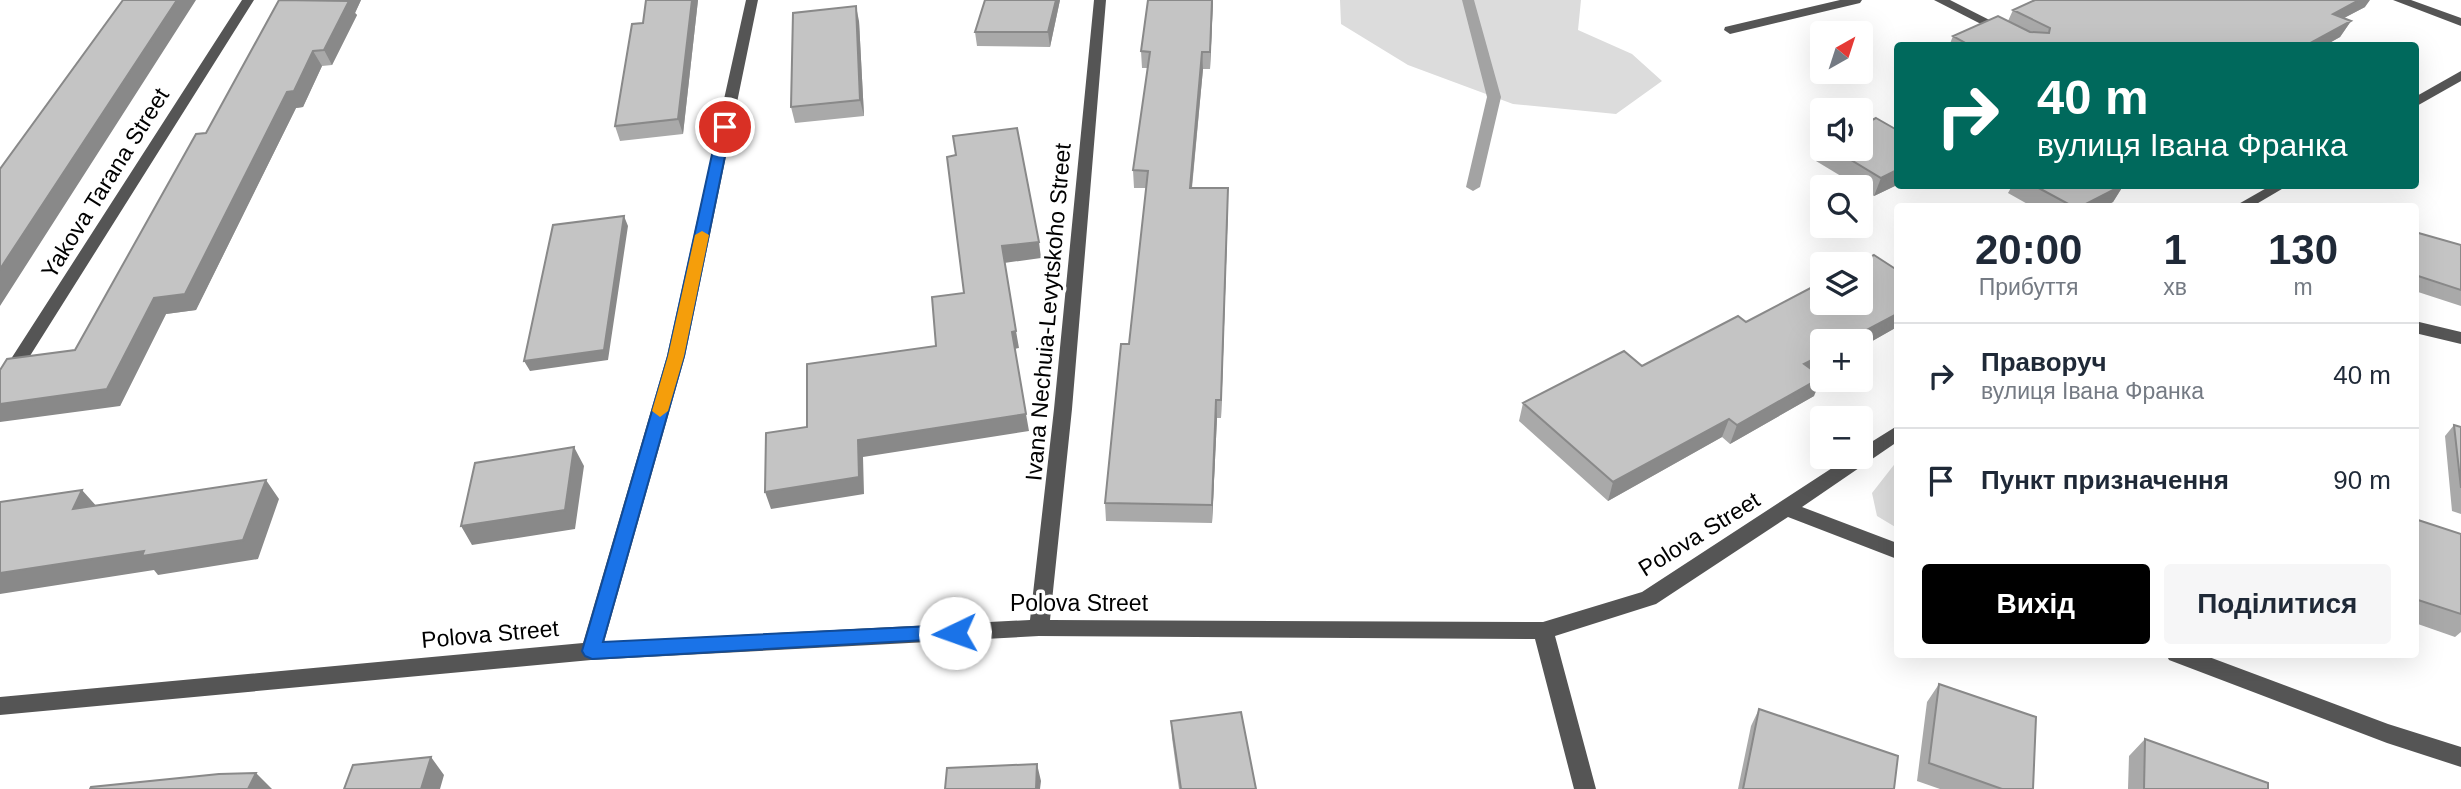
<!DOCTYPE html>
<html lang="uk">
<meta charset="utf-8">
<style>
:root{--surface:#fff;--page:#f6f6f7;--text:#1f2937;--muted:#747a83;--line:#e0e1e3;--accent:#000}
body{margin:0;font-family:Arial,sans-serif;background:var(--page);color:var(--text);height:100vh;display:flex;flex-direction:column;font-size:26px;white-space:nowrap}
*{box-sizing:border-box;margin:0}
p{font-size:23px;color:var(--muted)}
.icon{flex:none;width:38px;height:38px;fill:none;stroke:currentColor;stroke-width:2;stroke-linecap:round;stroke-linejoin:round}
.map{position:relative;flex:1;overflow:hidden}
.side{position:absolute;left:1894px;top:203px;width:525px;height:455px;display:flex;flex-direction:column;background:var(--surface);border-radius:7px;box-shadow:0 7px 28px #0002}
.side>*{flex:none}
.banner{position:absolute;left:1894px;top:42px;width:525px;height:147px;border-radius:7px;box-shadow:0 7px 28px #0002;background:#00695c;color:#fff;overflow:hidden}
.needle{width:46px;rotate:39deg}
.controls{position:absolute;left:1810px;top:21px;display:grid;gap:14px}
.controls a{display:grid;place-items:center;width:63px;height:63px;border-radius:7px;background:var(--surface);box-shadow:0 7px 28px #0002;font-size:35px}
.pin{position:absolute;display:grid;place-items:center;width:60px;height:60px;color:#fff;margin:-30px;border:4px solid #fff;border-radius:50%;box-shadow:0 2px 7px #0007}
.me{position:absolute;width:77px;margin:-38px;rotate:267deg;stroke-linejoin:round;filter:drop-shadow(0 0 5px #0008)}
.turn{display:flex;align-items:center;gap:24px;height:147px;padding:0 28px;font-size:32px}
.turn .icon{width:91px;height:91px;stroke-width:2.5}
.turn b{display:block;font-size:49px;line-height:60px}
.eta{display:flex;justify-content:space-evenly;align-items:center;height:119px;text-align:center}
.eta b{font-size:42px;font-weight:800;line-height:49px}
.button{display:flex;gap:14px;margin-top:auto;padding:14px 28px}
.button a{flex:1;height:80px;border-radius:7px;background:var(--accent);color:#fff;font-size:28px;font-weight:800;line-height:80px;text-align:center}
.button a+a{background:var(--page);color:var(--text)}
ul{padding:0;list-style:none}
li{display:flex;align-items:center;gap:21px;height:105px;padding:0 28px;border-top:2px solid var(--line)}
li div{flex:1}
li b{display:block;font-size:26px}
li em{font-style:normal}
.map>svg:first-child{display:block}
.green{fill:#dcdcdc}
.lines{fill:none;stroke-linecap:round;stroke-linejoin:round}
.stream{fill:#a3a3a3;fill-rule:evenodd}
.minor{fill:#555;fill-rule:evenodd}
.wall{fill:#a9a9a9}
.shaded-wall{fill:#898989}
.building{fill:#c4c4c4;stroke:#898989;stroke-width:2}
.route{fill:#1a73e8;stroke:#114b97;stroke-width:2}
.slow{fill:#f59e0b}
.labels{text-anchor:middle;stroke-width:7;stroke-linejoin:round;paint-order:stroke}
.street-label{font-size:23px;fill:#000;stroke:#fff}
</style>
<div class="map">
<svg width="2461" height="789" viewBox="0 0 2461 789">
<rect width="100%" height="100%" fill="#fff"/>
<path class="green" d="M 1340,0 L 1581,0 L 1578,30 L 1632,54 L 1662,81 L 1616,114 L 1513,104 L 1408,65 L 1341,24 Z
M 1897,461 L 1897,528 L 1877,516 L 1872,493 Z"/>
<g class="lines">
<path class="stream" d="M 1462,0 L 1474,0 L 1501,97 L 1480,187 L 1473,191 L 1466,187 L 1487,97 Z"/>
<path class="minor" d="M 242,0 L 254,0 L 6,394 L 0,396 L 0,376 Z
M 746,0 L 758,0 L 685,356 L 604,642 L 1030,620 L 1054,409 L 1094,0 L 1106,0 L 1072,409 L 1050,620 L 1543,622 L 1642,592 L 1849,457 L 1860,457 L 1860,449 L 1897,426 L 1897,442 L 1802,507 L 1897,543 L 1897,559 L 1788,517 L 1656,604 L 1555,636 L 1596,789 L 1574,789 L 1535,639 L 1039,636 L 591,660 L 0,715 L 0,697 L 583,643 L 667,356 Z
M 1840,0 L 1862,0 L 1860,3 L 1730,34 L 1724,30 L 1725,27 Z
M 1934,0 L 1950,0 L 2041,46 L 2024,46 Z
M 2393,0 L 2411,0 L 2461,18 L 2461,26 Z
M 2461,71 L 2461,81 L 2415,107 L 2415,97 Z
M 2270,186 L 2287,186 L 2253,206 L 2235,206 Z
M 2415,321 L 2461,332 L 2461,344 L 2415,333 Z
M 2166,654 L 2201,654 L 2388,724 L 2461,747 L 2461,767 L 2387,743 L 2169,660 Z"/>
</g>
<path class="wall" d="M 279,0 L 361,0 L 355,13 L 357,15 L 332,65 L 322,66 L 303,107 L 296,108 L 196,310 L 166,314 L 120,406 L 75,350 L 206,133 Z
M 646,0 L 698,0 L 683,134 L 620,141 L 615,126 L 643,23 Z
M 1060,0 L 1050,47 L 977,46 L 975,32 Z
M 1213,0 L 1210,69 L 1203,69 L 1192,188 L 1228,205 L 1221,418 L 1217,418 L 1212,523 L 1106,521 L 1105,503 L 1129,344 L 1146,188 L 1134,188 L 1133,170 L 1148,68 L 1142,68 L 1141,51 Z
M 2365,7 L 2344,18 L 2351,21 L 2340,37 L 2324,46 L 1949,46 L 1953,36 L 2008,21 L 2013,10 Z
M 859,21 L 864,116 L 795,123 L 791,107 Z
M 1822,146 L 1822,149 L 1860,149 L 1897,185 L 1874,196 L 1816,161 Z
M 2012,186 L 2123,186 L 2113,202 L 2105,206 L 2031,206 L 2008,193 Z
M 2415,232 L 2461,245 L 2461,306 L 2415,291 Z
M 1897,270 L 1897,327 L 1860,348 L 1860,341 L 1815,373 L 1814,396 L 1730,444 L 1722,437 L 1608,501 L 1519,421 L 1523,403 L 1642,366 L 1746,322 Z
M 2454,425 L 2461,427 L 2461,514 L 2452,511 L 2445,436 Z
M 2415,519 L 2461,534 L 2461,632 L 2455,637 L 2415,623 Z
M 1939,684 L 2033,789 L 1940,789 L 1917,781 L 1927,702 Z
M 1759,709 L 1894,789 L 1738,789 L 1751,726 Z
M 1171,721 L 1256,789 L 1179,789 L 1172,738 Z
M 2145,739 L 2268,789 L 2128,789 L 2129,756 Z"/>
<path class="shaded-wall" d="M 177,0 L 196,0 L 0,306 L 0,269 Z
M 347,0 L 361,0 L 355,13 L 357,15 L 332,65 L 324,50 Z
M 692,0 L 698,0 L 683,134 L 678,119 Z
M 1056,0 L 1060,0 L 1050,47 L 1048,32 Z
M 1212,0 L 1213,0 L 1210,69 L 1210,52 Z
M 2359,0 L 2370,0 L 2365,7 L 2323,29 L 2333,14 Z
M 856,6 L 859,21 L 864,116 L 860,100 Z
M 2351,21 L 2340,37 L 2324,46 L 2305,46 Z
M 313,51 L 322,66 L 303,107 L 296,108 L 196,310 L 166,314 L 120,406 L 0,422 L 0,404 L 154,298 Z
M 1202,52 L 1203,69 L 1190,205 L 1190,188 Z
M 1897,170 L 1897,185 L 1874,196 L 1881,178 Z
M 2121,186 L 2123,186 L 2113,202 L 2105,206 L 2082,206 Z
M 1228,188 L 1228,205 L 1221,418 L 1221,400 Z
M 624,216 L 628,226 L 608,360 L 530,371 L 524,361 Z
M 1039,242 L 1041,258 L 1004,263 L 1002,246 Z
M 1897,314 L 1897,327 L 1860,348 L 1860,341 L 1846,341 Z
M 1016,331 L 1019,348 L 1014,349 L 1012,332 Z
M 1822,355 L 1822,369 L 1797,383 L 1804,364 Z
M 1822,377 L 1814,396 L 1730,444 L 1737,425 Z
M 1216,400 L 1217,418 L 1212,523 L 1212,505 Z
M 1026,414 L 1029,431 L 863,457 L 864,494 L 771,509 L 765,492 L 858,440 Z
M 1729,419 L 1722,437 L 1608,501 L 1613,482 Z
M 574,447 L 584,466 L 575,529 L 472,545 L 461,526 Z
M 266,480 L 279,499 L 258,559 L 158,575 L 154,570 L 0,594 L 0,573 Z
M 82,490 L 99,509 L 73,509 Z
M 431,757 L 444,775 L 440,789 L 421,789 Z
M 1037,764 L 1041,781 L 1040,789 L 1036,789 Z
M 256,773 L 272,789 L 248,789 Z"/>
<path class="building" d="M 123,0 L 177,0 L 0,269 L 0,169 Z
M 279,0 L 349,1 L 324,50 L 313,51 L 294,91 L 287,92 L 185,294 L 154,298 L 107,389 L 0,404 L 0,370 L 7,359 L 75,350 L 196,134 L 206,133 Z
M 646,0 L 692,0 L 678,119 L 615,126 L 632,24 L 643,23 Z
M 985,0 L 1056,0 L 1048,32 L 975,32 Z
M 1148,0 L 1212,0 L 1210,52 L 1202,52 L 1190,188 L 1228,188 L 1221,400 L 1216,400 L 1212,505 L 1105,503 L 1121,344 L 1129,344 L 1148,171 L 1133,170 L 1150,52 L 1141,51 Z
M 2035,0 L 2359,0 L 2333,14 L 2351,21 L 2305,46 L 1971,46 L 1953,36 L 1998,16 L 2030,32 L 2049,33 L 2050,28 L 2013,10 Z
M 856,6 L 860,100 L 791,107 L 793,13 Z
M 1876,118 L 1897,130 L 1897,170 L 1881,178 L 1833,149 L 1860,149 L 1860,126 Z
M 1017,128 L 1039,242 L 1002,246 L 1016,331 L 1012,332 L 1026,414 L 858,440 L 859,477 L 765,492 L 766,433 L 807,427 L 807,364 L 936,346 L 932,297 L 964,293 L 947,157 L 956,155 L 953,136 Z
M 2035,186 L 2121,186 L 2082,206 L 2072,206 Z
M 624,216 L 604,350 L 524,361 L 553,225 Z
M 2415,232 L 2461,245 L 2461,290 L 2415,275 Z
M 1874,255 L 1897,270 L 1897,314 L 1846,341 L 1822,341 L 1822,355 L 1804,364 L 1822,377 L 1737,425 L 1729,419 L 1613,482 L 1523,403 L 1624,351 L 1642,366 L 1738,316 L 1746,322 L 1822,282 L 1822,303 L 1860,303 L 1860,264 L 1856,264 Z
M 2454,425 L 2461,427 L 2461,488 Z
M 574,447 L 565,510 L 461,526 L 475,463 Z
M 266,480 L 243,540 L 142,556 L 144,551 L 0,573 L 0,502 L 82,490 L 73,509 Z
M 2415,519 L 2461,534 L 2461,614 L 2415,599 Z
M 1939,684 L 2036,717 L 2033,789 L 2002,789 L 1929,763 Z
M 1759,709 L 1898,756 L 1894,789 L 1743,789 Z
M 1241,712 L 1256,789 L 1181,789 L 1171,721 Z
M 2145,739 L 2268,783 L 2268,789 L 2144,789 Z
M 431,757 L 421,789 L 344,789 L 353,765 Z
M 1037,764 L 1036,789 L 945,789 L 947,768 Z
M 256,773 L 248,789 L 90,789 L 91,787 L 219,774 Z"/>
<path class="route" d="M 725,123 L 731,127 L 684,356 L 603,642 L 955,625 L 962,627 L 964,633 L 962,638 L 592,659 L 585,656 L 582,651 L 668,356 L 718,127 Z"/>
<path class="slow" d="M 702,231 L 709,235 L 684,356 L 668,411 L 660,417 L 652,411 L 668,356 L 695,235 Z"/>
<g class="labels">
<g class="street-label">
<text transform="translate(105 183) rotate(-58)" y="8">Yakova Tarana Street</text>
<text transform="translate(1048 312) rotate(-85)" y="8">Ivana Nechuia-Levytskoho Street</text>
<text transform="translate(1699 534) rotate(-32)" y="8">Polova Street</text>
<text x="1079" y="611">Polova Street</text>
<text transform="translate(490 634) rotate(-5)" y="8">Polova Street</text>
</g>
</g>
</svg>
<div class="controls">
<a><svg class="needle" viewBox="-14 -14 28 28"><path d="M0-13l5 13h-10z" fill="#e53935"/><path d="M0 13l5-13h-10z" fill="#747a83"/></svg></a>
<a><svg class="icon" aria-label="sound" viewBox="0 0 24 24"><path d="M4 9h4l5-4v14l-5-4H4zM17 9q2 3 0 6"/></svg></a>
<a><svg class="icon" aria-label="search" viewBox="0 0 24 24"><circle cx="10" cy="10" r="6"/><path d="M15 15l6 6"/></svg></a>
<a><svg class="icon" aria-label="layers" viewBox="0 0 24 24"><path d="M12 4l9 5-9 5-9-5zM3 14l9 5 9-5"/></svg></a>
<a>+</a>
<a>−</a>
</div>
<div class="pin" style="left:725px;top:127px;background:#d93025"><svg class="icon" aria-label="arrive" viewBox="0 0 24 24"><path d="M6 21V4h12l-3 4 3 4H6"/></svg></div>
<svg class="me" style="left:955px;top:633px" viewBox="-20 -20 40 40"><circle r="19" fill="#fff"/><path d="M0-13L10 11 0 6-10 11z" fill="#1a73e8"/></svg>
<div class="banner">
<div class="turn"><svg class="icon" aria-label="right" viewBox="0 0 24 24"><path d="M7 20v-9h11M14 6l5 5-5 5"/></svg><div><b>40 m</b>вулиця Івана Франка</div></div>
</div>
<section class="side">
<div class="eta">
<div><b>20:00</b><p>Прибуття</p></div>
<div><b>1</b><p>хв</p></div>
<div><b>130</b><p>m</p></div>
</div>
<ul>
<li><svg class="icon" aria-label="right" viewBox="0 0 24 24"><path d="M7 20v-9h11M14 6l5 5-5 5"/></svg><div><b>Праворуч</b><p>вулиця Івана Франка</p></div><em>40 m</em></li>
<li><svg class="icon" aria-label="arrive" viewBox="0 0 24 24"><path d="M6 21V4h12l-3 4 3 4H6"/></svg><div><b>Пункт призначення</b></div><em>90 m</em></li>
</ul>
<div class="button"><a>Вихід</a><a>Поділитися</a></div>
</section>
</div>
